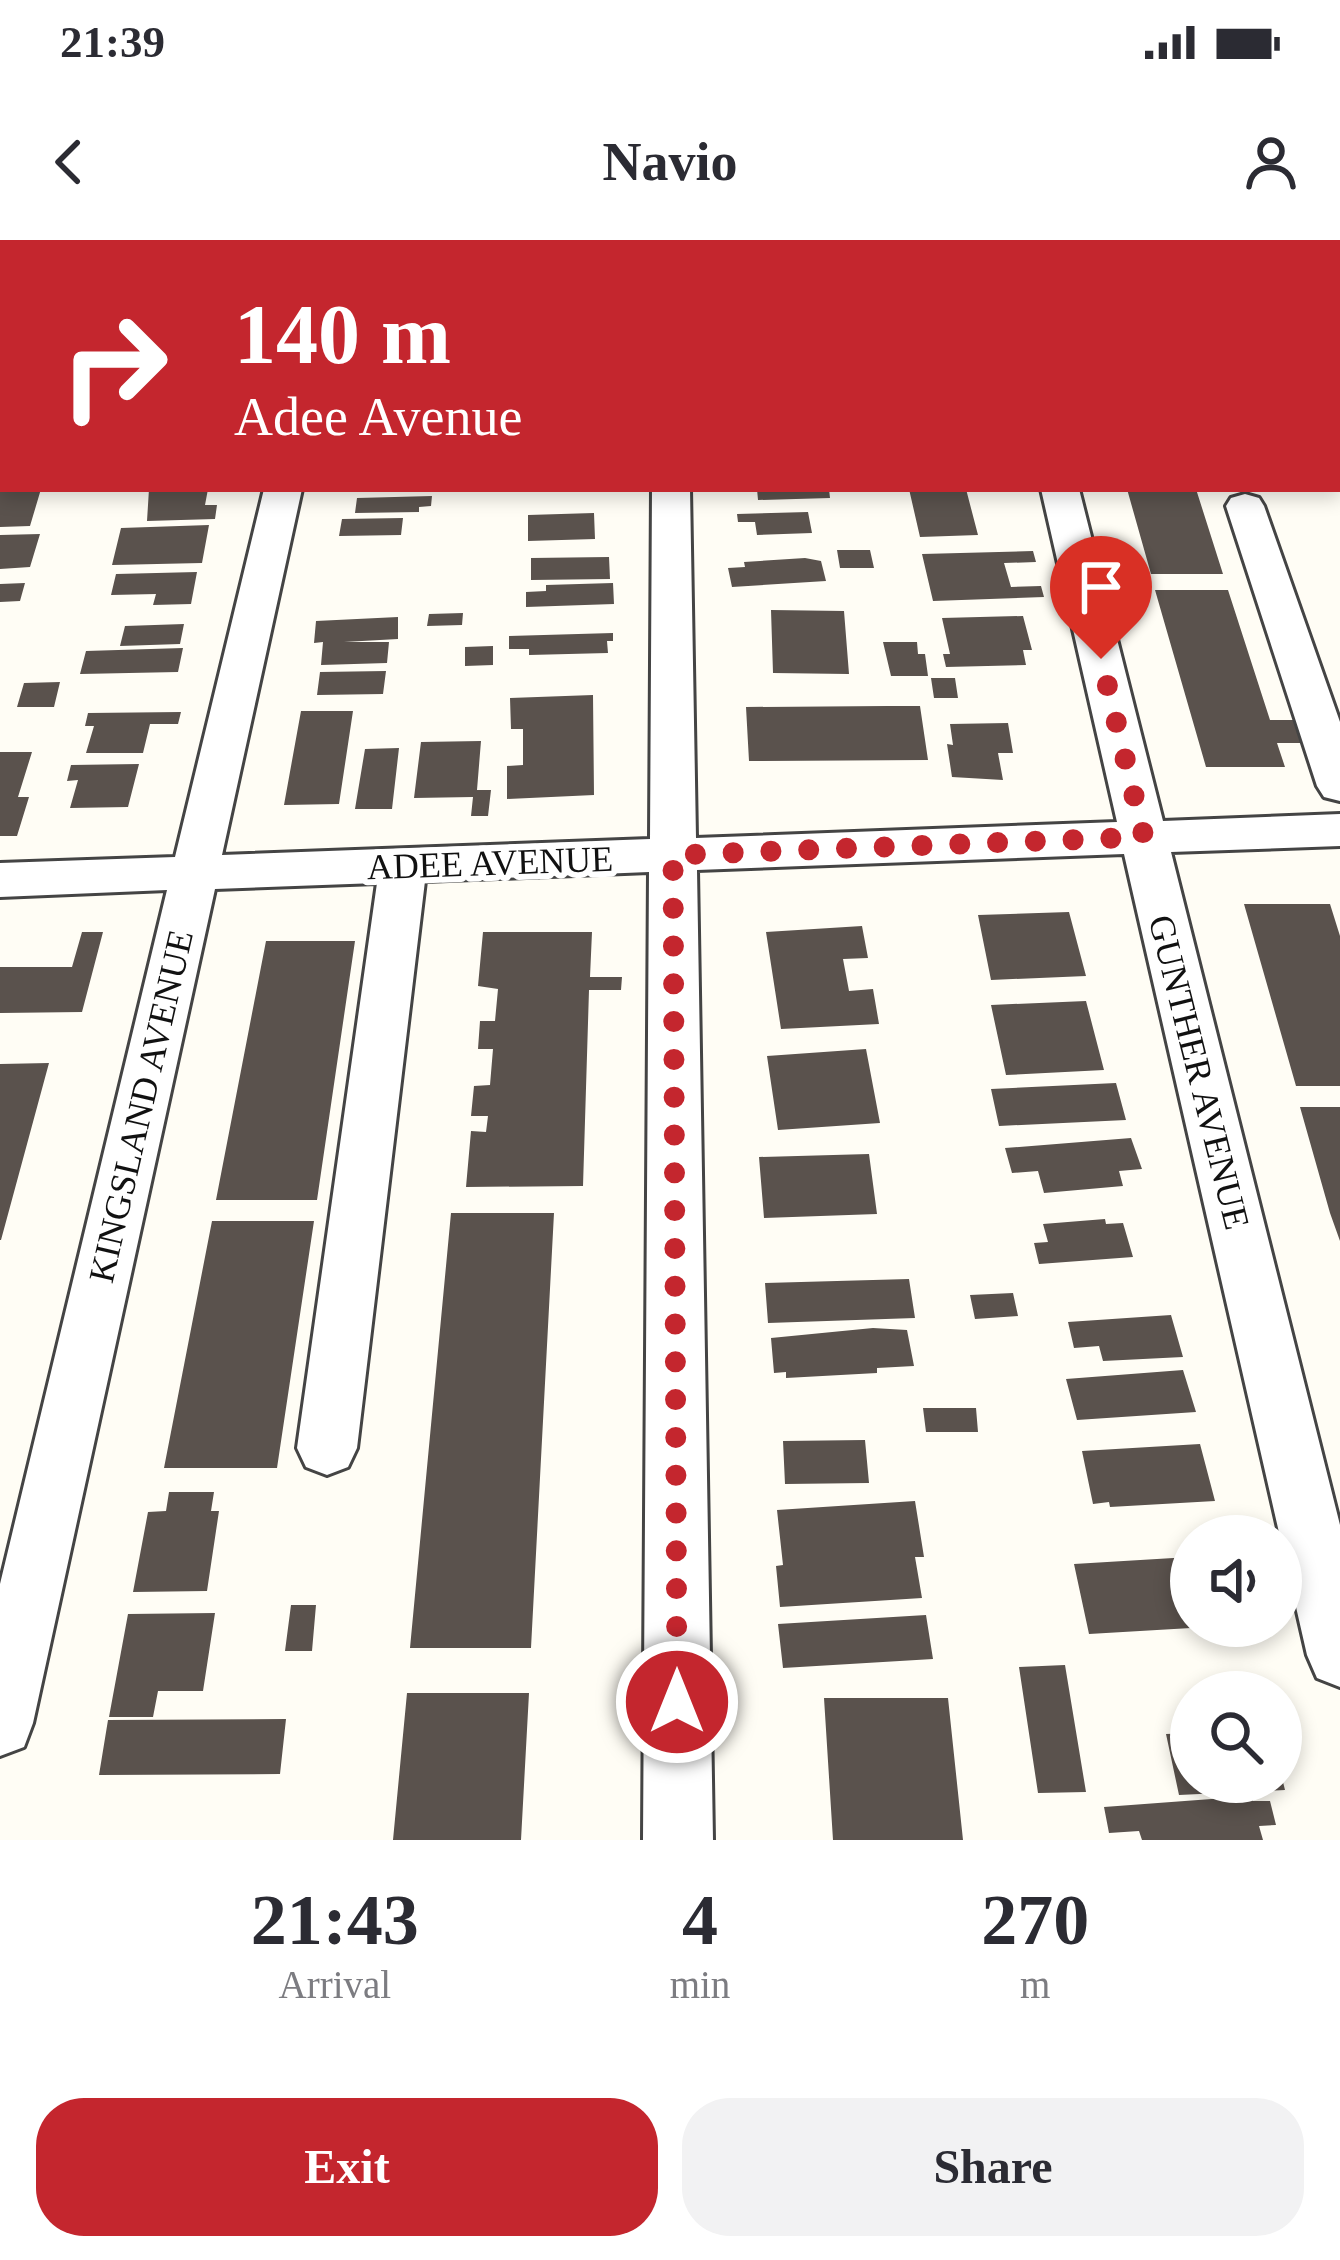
<!DOCTYPE html>
<style>
:root{--surface:#fff;--page:#f2f2f3;--text:#2b2b33;--muted:#7c7c81;--accent:#c4262e}
body{margin:0;font-family:"Times New Roman",serif;background:var(--page);color:var(--text);height:100vh;display:flex;flex-direction:column;font-size:45px;white-space:nowrap}
*{box-sizing:border-box;margin:0}
p{font-size:39px;color:var(--muted)}
.icon{flex:none;width:66px;height:66px;fill:none;stroke:currentColor;stroke-width:2;stroke-linecap:round;stroke-linejoin:round}
.map{position:relative;height:1600px;overflow:hidden}
.details{display:flex;flex-direction:column;background:var(--surface);flex:1}
.details>*{flex:none}
.guide{position:absolute;left:0px;top:0px;width:1341px;height:252px;box-shadow:0 6px 18px #0003;background:#c4262e;color:#fff;overflow:hidden}
.controls{position:absolute;left:1170px;top:1275px;display:grid;gap:24px}
.controls a{display:grid;place-items:center;width:132px;height:132px;border-radius:50%;background:var(--surface);box-shadow:0 6px 18px #0003;font-size:60px}
.pin{position:absolute;display:grid;place-items:center;width:102px;height:102px;color:#fff;margin:-123px -51px;border-radius:50% 50% 50% 0;rotate:-45deg;box-shadow:0 0 12px #0007}
.pin .icon{rotate:45deg}
.me{position:absolute;width:132px;margin:-66px;rotate:0deg;stroke-linejoin:round;filter:drop-shadow(0 0 9px #0008)}
.turn{display:flex;align-items:center;gap:42px;height:252px;padding:0 36px;font-size:54px}
.turn .icon{width:156px;height:156px;stroke-width:2.5}
.turn b{display:block;font-size:84px;line-height:102px}
.eta{display:flex;justify-content:space-evenly;align-items:center;height:204px;text-align:center}
.eta b{font-size:72px;font-weight:800;line-height:84px}
.primary-button{display:flex;gap:24px;margin-top:auto;padding:24px 36px}
.primary-button a{flex:1;height:138px;border-radius:48px;background:var(--accent);color:#fff;font-size:48px;font-weight:800;line-height:138px;text-align:center}
.primary-button a+a{background:var(--page);color:var(--text)}
.status{display:flex;justify-content:space-between;align-items:center;height:84px;padding:0 60px;background:var(--surface);direction:ltr}
.status svg{height:33px;fill:currentColor}
header{display:flex;justify-content:space-between;align-items:center;height:156px;padding:0 36px;background:var(--surface);font-size:54px;font-weight:800}
.map>svg:first-child{display:block}
.building{fill:#5a524d}
.lines{fill:none;stroke-linecap:round;stroke-linejoin:round}
.minor-casing{stroke:#444;stroke-width:6}
.minor{fill:#fff;fill-rule:evenodd}
.route{stroke:#c4262e;stroke-width:21;stroke-dasharray:0 37.8}
.labels{text-anchor:middle;stroke-width:12;stroke-linejoin:round;paint-order:stroke}
.street-label{font-size:36px;fill:#111;stroke:#fff}
</style>
<div class="status"><b>21:39</b><svg viewBox="0 0 49 12"><path d="M0 12V9h3v3zM5 12V6h3v6zM10 12V3h3v9zM15 12V0h3v12zM26 1h20v11H26zM47 4h2v5h-2z"/></svg></div>
<header><svg class="icon" aria-label="back" viewBox="0 0 24 24"><path d="M15 5l-7 7 7 7"/></svg>Navio<svg class="icon" aria-label="person" viewBox="0 0 24 24"><circle cx="12" cy="8" r="4"/><path d="M4 21q1-7 8-7t8 7"/></svg></header>
<div class="map">
<svg width="1340" height="1600" viewBox="0 0 1340 1600">
<rect width="100%" height="100%" fill="#fffdf5"/>
<path class="building" d="M 0,249 L 41,249 L 30,286 L 0,287 Z
M 149,249 L 208,249 L 205,265 L 217,265 L 215,279 L 147,281 Z
M 757,249 L 829,249 L 830,258 L 758,260 Z
M 909,249 L 966,249 L 978,295 L 920,297 Z
M 1127,249 L 1196,249 L 1223,334 L 1151,334 Z
M 432,256 L 431,266 L 419,267 L 419,272 L 355,273 L 357,258 Z
M 808,272 L 812,293 L 757,295 L 755,282 L 738,282 L 737,274 Z
M 594,273 L 595,299 L 528,301 L 528,275 Z
M 403,278 L 401,295 L 339,296 L 342,279 Z
M 209,285 L 202,323 L 112,325 L 121,288 Z
M 40,294 L 30,327 L 0,329 L 0,295 Z
M 837,310 L 870,310 L 874,328 L 840,328 Z
M 1033,311 L 1036,322 L 1004,323 L 1011,347 L 1041,346 L 1044,357 L 933,361 L 922,314 Z
M 609,317 L 610,339 L 531,340 L 531,318 Z
M 805,318 L 821,321 L 826,341 L 732,347 L 728,328 L 745,327 L 744,322 Z
M 197,332 L 191,364 L 153,365 L 156,354 L 111,355 L 116,334 Z
M 25,343 L 20,361 L 0,362 L 0,344 Z
M 613,343 L 614,364 L 526,367 L 526,352 L 546,351 L 546,345 Z
M 1155,350 L 1228,350 L 1270,480 L 1300,480 L 1308,503 L 1277,503 L 1285,527 L 1206,527 Z
M 771,370 L 844,371 L 849,434 L 773,433 Z
M 463,373 L 462,385 L 427,386 L 429,374 Z
M 1023,376 L 1032,410 L 1023,410 L 1026,425 L 946,427 L 943,414 L 950,414 L 942,378 Z
M 398,377 L 398,399 L 344,402 L 389,402 L 387,423 L 321,425 L 323,402 L 314,403 L 316,381 Z
M 184,384 L 180,404 L 120,406 L 125,386 Z
M 613,393 L 613,401 L 607,401 L 608,413 L 529,415 L 529,409 L 509,409 L 509,396 Z
M 883,402 L 917,402 L 918,414 L 925,414 L 928,436 L 891,436 Z
M 493,406 L 493,425 L 465,426 L 465,407 Z
M 183,408 L 178,432 L 80,434 L 86,411 Z
M 386,431 L 383,454 L 317,455 L 320,432 Z
M 931,438 L 955,438 L 958,458 L 934,458 Z
M 60,442 L 54,467 L 17,467 L 24,443 Z
M 593,455 L 594,555 L 507,559 L 507,526 L 523,525 L 523,489 L 511,489 L 510,458 Z
M 887,466 L 920,466 L 928,520 L 749,521 L 746,467 Z
M 301,471 L 353,471 L 339,564 L 284,565 Z
M 181,472 L 178,484 L 150,484 L 143,513 L 86,513 L 94,486 L 85,486 L 88,473 Z
M 1008,483 L 1013,513 L 998,513 L 1003,540 L 952,537 L 947,504 L 953,505 L 950,484 Z
M 481,501 L 477,550 L 491,550 L 488,576 L 471,576 L 473,557 L 414,558 L 421,502 Z
M 399,508 L 392,569 L 355,569 L 365,509 Z
M 0,512 L 32,512 L 18,557 L 29,557 L 17,596 L 0,596 Z
M 139,524 L 128,567 L 70,568 L 78,540 L 67,541 L 71,525 Z
M 1244,664 L 1330,664 L 1340,696 L 1340,846 L 1296,846 Z
M 1069,672 L 1086,736 L 991,740 L 978,675 Z
M 862,686 L 868,718 L 843,719 L 849,751 L 873,749 L 879,784 L 781,789 L 766,692 Z
M 82,692 L 103,692 L 82,772 L 0,773 L 0,727 L 72,727 Z
M 483,692 L 592,692 L 590,737 L 622,737 L 621,750 L 589,750 L 583,946 L 466,947 L 471,891 L 486,892 L 488,876 L 471,876 L 474,846 L 490,845 L 493,809 L 478,809 L 480,781 L 495,781 L 498,749 L 478,746 Z
M 266,701 L 355,701 L 317,960 L 216,960 Z
M 1086,761 L 1104,830 L 1006,835 L 991,765 Z
M 866,809 L 880,883 L 778,890 L 767,816 Z
M 49,823 L 1,1000 L 0,1000 L 0,824 Z
M 1116,843 L 1126,880 L 999,886 L 991,849 Z
M 1300,867 L 1340,867 L 1340,1001 L 1330,973 Z
M 1131,898 L 1142,929 L 1119,931 L 1123,946 L 1044,953 L 1038,931 L 1012,933 L 1005,908 Z
M 869,914 L 877,974 L 764,978 L 759,917 Z
M 451,973 L 554,973 L 531,1408 L 410,1408 Z
M 1105,979 L 1106,984 L 1123,983 L 1133,1017 L 1039,1024 L 1034,1003 L 1048,1002 L 1043,984 Z
M 212,981 L 314,981 L 277,1228 L 164,1228 Z
M 909,1039 L 915,1078 L 768,1083 L 765,1043 Z
M 1013,1053 L 1018,1076 L 975,1079 L 970,1055 Z
M 1171,1075 L 1183,1117 L 1103,1121 L 1099,1106 L 1074,1108 L 1068,1082 Z
M 873,1088 L 907,1090 L 914,1126 L 877,1128 L 877,1133 L 786,1138 L 786,1132 L 774,1133 L 771,1098 Z
M 1183,1130 L 1196,1172 L 1077,1180 L 1066,1139 Z
M 923,1168 L 976,1168 L 978,1192 L 926,1192 Z
M 865,1200 L 869,1243 L 785,1244 L 783,1201 Z
M 1200,1204 L 1215,1261 L 1110,1267 L 1109,1262 L 1093,1264 L 1082,1211 Z
M 169,1252 L 214,1252 L 211,1271 L 219,1271 L 207,1351 L 133,1352 L 148,1272 L 166,1271 Z
M 915,1261 L 924,1317 L 915,1317 L 922,1358 L 780,1367 L 776,1326 L 783,1325 L 777,1270 Z
M 1190,1317 L 1191,1388 L 1089,1394 L 1074,1324 Z
M 291,1365 L 316,1365 L 312,1411 L 285,1411 Z
M 215,1373 L 203,1451 L 158,1451 L 153,1477 L 109,1477 L 128,1374 Z
M 926,1375 L 933,1419 L 783,1428 L 778,1384 Z
M 1065,1425 L 1086,1552 L 1038,1553 L 1019,1427 Z
M 407,1453 L 529,1453 L 521,1600 L 393,1600 Z
M 824,1458 L 948,1458 L 963,1600 L 833,1600 Z
M 286,1479 L 280,1534 L 99,1535 L 108,1480 Z
M 1191,1493 L 1191,1542 L 1283,1542 L 1285,1550 L 1179,1555 L 1166,1494 Z
M 1252,1556 L 1253,1561 L 1270,1561 L 1276,1585 L 1259,1586 L 1263,1600 L 1142,1600 L 1139,1591 L 1109,1593 L 1104,1567 Z"/>
<g class="lines">
<defs>
<path id="minor" d="M 324,0 L 356,0 L 356,3 L 324,3 Z
M 655,0 L 687,0 L 687,3 L 655,3 Z
M 984,0 L 1016,0 L 1017,3 L 985,3 Z
M 1338,3 L 1340,4 L 1340,27 L 1338,26 Z
M 3,6 L 3,32 L 0,33 L 0,7 Z
M 264,249 L 302,249 L 222,615 L 650,599 L 652,249 L 690,249 L 696,598 L 1117,582 L 1041,249 L 1079,249 L 1163,581 L 1340,574 L 1340,606 L 1171,612 L 1340,1285 L 1340,1447 L 1317,1438 L 1307,1415 L 1124,614 L 697,630 L 713,1600 L 643,1600 L 649,632 L 425,641 L 357,1208 L 348,1227 L 327,1235 L 306,1227 L 297,1208 L 377,643 L 215,649 L 33,1483 L 24,1507 L 0,1516 L 0,1344 L 167,650 L 0,657 L 0,623 L 175,617 Z
M 1245,254 L 1259,258 L 1264,266 L 1340,482 L 1340,561 L 1324,557 L 1317,546 L 1226,266 L 1231,258 Z"/>
</defs>
<use href="#minor" class="minor-casing"/>
<use href="#minor" class="minor"/>
</g>
<g class="lines">
<path class="route" d="M 677,1462 L 673,615 L 1144,597 L 1101,419"/>
</g>
<g class="labels">
<g class="street-label">
<text transform="translate(490 622) rotate(-2)" y="13">ADEE AVENUE</text>
<text transform="translate(1200 832) rotate(76)" y="13">GUNTHER AVENUE</text>
<text transform="translate(140 866) rotate(-77)" y="13">KINGSLAND AVENUE</text>
</g>
</g>
</svg>
<div class="controls">
<a><svg class="icon" aria-label="sound" viewBox="0 0 24 24"><path d="M4 9h4l5-4v14l-5-4H4zM17 9q2 3 0 6"/></svg></a>
<a><svg class="icon" aria-label="search" viewBox="0 0 24 24"><circle cx="10" cy="10" r="6"/><path d="M15 15l6 6"/></svg></a>
</div>
<div class="pin" style="left:1101px;top:419px;background:#d93025"><svg class="icon" aria-label="arrive" viewBox="0 0 24 24"><path d="M6 21V4h12l-3 4 3 4H6"/></svg></div>
<svg class="me" style="left:677px;top:1462px" viewBox="-20 -20 40 40"><circle r="17" fill="#c4262e" stroke="#fff" stroke-width="3"/><path d="M0-11L8 9 0 5-8 9z" fill="#fff"/></svg>
<div class="guide">
<div class="turn"><svg class="icon" aria-label="right" viewBox="0 0 24 24"><path d="M7 20v-9h11M14 6l5 5-5 5"/></svg><div><b>140 m</b>Adee Avenue</div></div>
</div>
</div>
<section class="details">
<div class="eta">
<div><b>21:43</b><p>Arrival</p></div>
<div><b>4</b><p>min</p></div>
<div><b>270</b><p>m</p></div>
</div>
<div class="primary-button"><a>Exit</a><a>Share</a></div>
</section>
